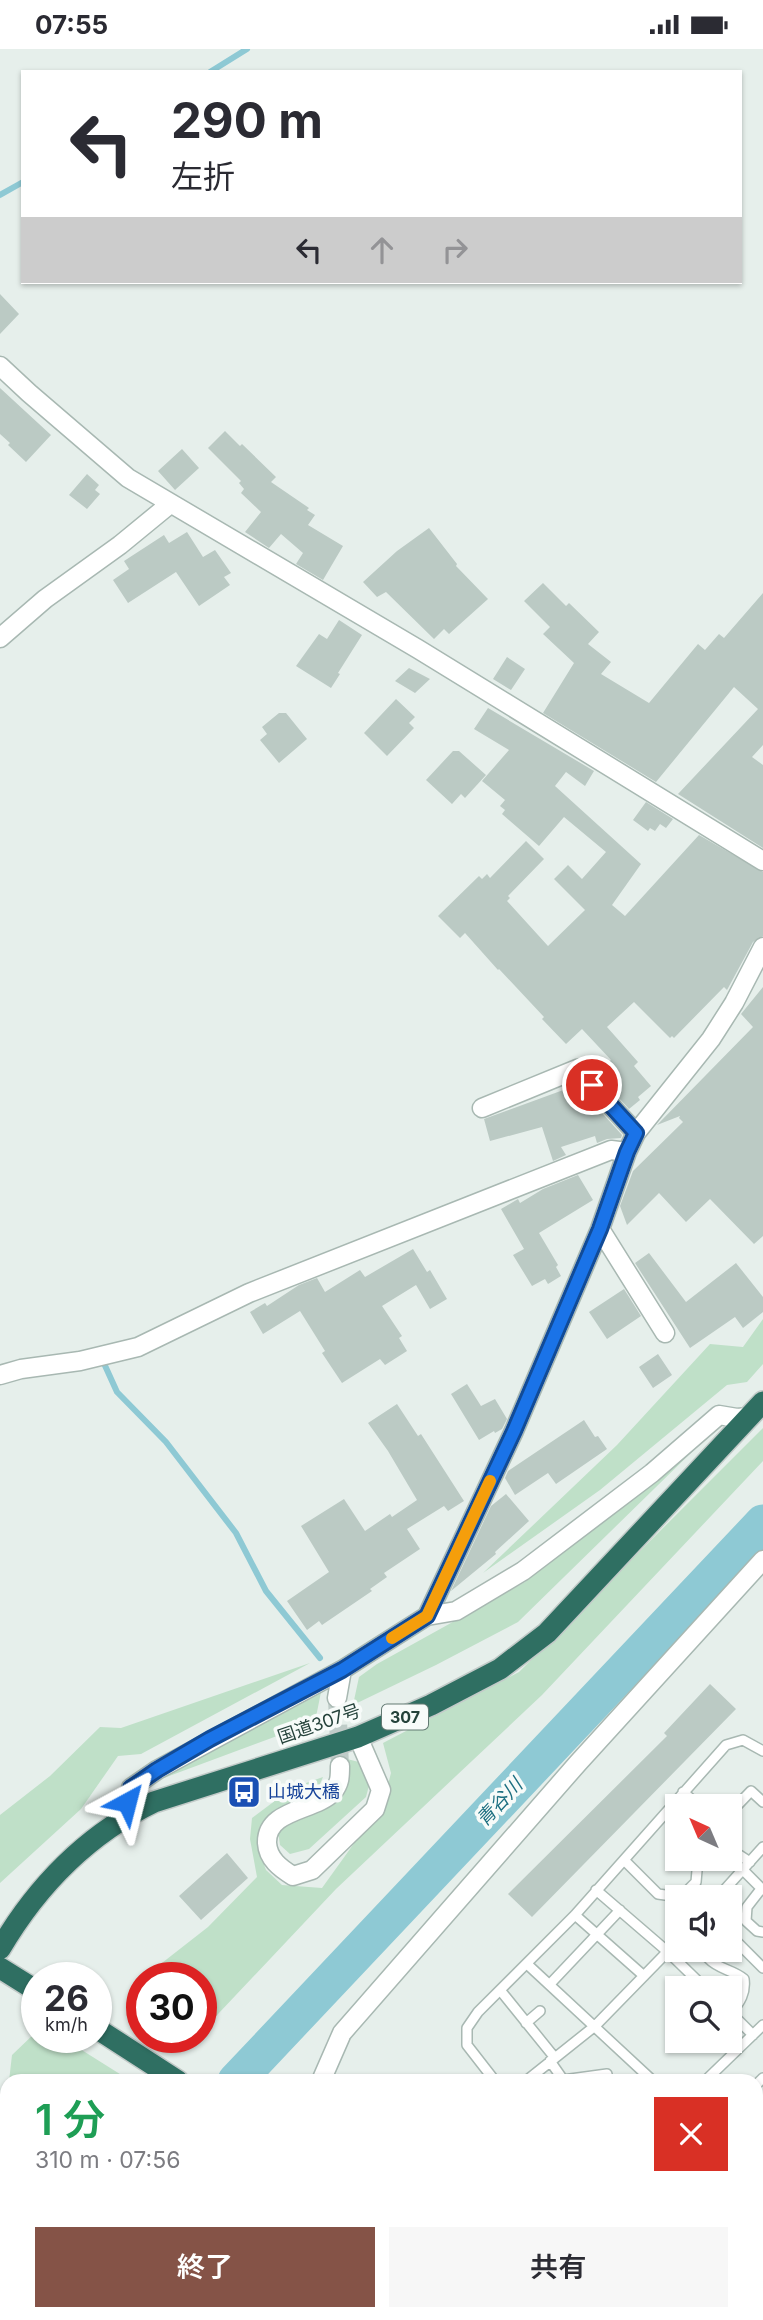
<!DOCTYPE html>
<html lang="ja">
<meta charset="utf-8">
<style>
:root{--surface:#fff;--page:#f7f7f7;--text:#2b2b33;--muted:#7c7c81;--accent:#855347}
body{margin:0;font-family:Inter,"Noto Sans JP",sans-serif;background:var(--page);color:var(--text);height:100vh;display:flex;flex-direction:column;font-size:26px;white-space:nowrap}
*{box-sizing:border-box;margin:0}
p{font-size:23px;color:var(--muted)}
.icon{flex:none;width:38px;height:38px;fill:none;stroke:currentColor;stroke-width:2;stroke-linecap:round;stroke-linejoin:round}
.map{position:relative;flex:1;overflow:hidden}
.sheet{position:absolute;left:0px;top:2025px;width:763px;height:247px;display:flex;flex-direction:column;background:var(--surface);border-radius:21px 21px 0 0;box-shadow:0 2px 5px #0004}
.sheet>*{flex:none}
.banner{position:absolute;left:21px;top:21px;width:721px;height:214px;border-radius:0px;box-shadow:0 2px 5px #0004;background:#fff;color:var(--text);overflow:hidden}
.needle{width:46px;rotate:316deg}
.buttons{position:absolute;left:665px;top:1745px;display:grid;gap:14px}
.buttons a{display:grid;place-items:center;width:77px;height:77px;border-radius:0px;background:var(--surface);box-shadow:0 2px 5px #0004;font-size:35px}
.speed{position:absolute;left:21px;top:1913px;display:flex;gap:14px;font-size:35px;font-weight:700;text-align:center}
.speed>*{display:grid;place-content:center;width:91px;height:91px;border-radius:50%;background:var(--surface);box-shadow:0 2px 5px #0004;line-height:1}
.speed small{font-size:18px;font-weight:400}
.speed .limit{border:10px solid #d22;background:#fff;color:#111}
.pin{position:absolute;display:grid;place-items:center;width:60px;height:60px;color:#fff;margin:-30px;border:4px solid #fff;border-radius:50%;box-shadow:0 2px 7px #0007}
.me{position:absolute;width:77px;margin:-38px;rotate:38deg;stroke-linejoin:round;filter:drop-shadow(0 0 5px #0008)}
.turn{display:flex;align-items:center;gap:24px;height:147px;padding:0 35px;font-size:32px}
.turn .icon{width:91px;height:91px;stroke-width:2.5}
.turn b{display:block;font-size:49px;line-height:60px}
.lanes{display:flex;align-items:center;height:66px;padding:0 35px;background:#0003;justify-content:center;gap:35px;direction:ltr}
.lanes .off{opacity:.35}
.round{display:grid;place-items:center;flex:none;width:74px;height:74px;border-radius:0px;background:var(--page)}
.head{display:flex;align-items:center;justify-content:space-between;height:119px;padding:0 35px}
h1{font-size:42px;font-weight:600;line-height:52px;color:#1e9e55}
.action{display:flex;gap:14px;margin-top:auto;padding:14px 35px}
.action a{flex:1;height:80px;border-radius:0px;background:var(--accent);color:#fff;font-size:28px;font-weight:600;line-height:80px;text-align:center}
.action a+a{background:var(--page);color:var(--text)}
.status{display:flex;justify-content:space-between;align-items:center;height:49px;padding:0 35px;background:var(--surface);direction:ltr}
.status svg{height:19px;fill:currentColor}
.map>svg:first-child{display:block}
.green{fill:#bfe0c8}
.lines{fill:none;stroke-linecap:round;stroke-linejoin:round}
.stream{stroke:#8ec9d4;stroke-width:6}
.river{stroke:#8ec9d4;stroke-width:37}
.building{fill:#bbcac4}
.street-tunnel{stroke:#bfccc8;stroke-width:18;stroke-dasharray:18 9;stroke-linecap:butt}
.lane-casing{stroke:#a8b8b2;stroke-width:12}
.street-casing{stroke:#a8b8b2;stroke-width:21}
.highway-casing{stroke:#c2cac8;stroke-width:24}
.lane{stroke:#fff;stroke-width:9}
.street{stroke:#fff;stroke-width:18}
.highway{stroke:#2f6f62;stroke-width:21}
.route-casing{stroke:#114b97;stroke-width:18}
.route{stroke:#1a73e8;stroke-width:12}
.slow{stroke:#f59e0b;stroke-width:12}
.labels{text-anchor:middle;stroke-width:7;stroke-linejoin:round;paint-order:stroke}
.shield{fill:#f7fbf9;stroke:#637a73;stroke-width:2}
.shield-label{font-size:16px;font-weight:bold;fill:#24423a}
.street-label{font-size:18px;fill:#24423a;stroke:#f7fbf9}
.transit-label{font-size:18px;fill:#164399;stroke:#f7fbf9;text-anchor:start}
.water-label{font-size:19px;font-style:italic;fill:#1c6f80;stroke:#f7fbf9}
</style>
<div class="status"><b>07:55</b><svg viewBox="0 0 49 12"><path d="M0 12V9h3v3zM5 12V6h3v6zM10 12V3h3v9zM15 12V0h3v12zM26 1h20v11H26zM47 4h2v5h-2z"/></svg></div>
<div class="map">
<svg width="763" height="2271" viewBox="0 0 763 2271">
<rect width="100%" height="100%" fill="#e6efeb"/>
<path class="green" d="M 763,1270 L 763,1315 L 747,1333 L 727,1336 L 600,1441 L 483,1524 L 617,1396 L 710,1295 L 743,1298 Z
M 763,1379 L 763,1412 L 542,1646 L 336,1840 L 202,1982 L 201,1928 L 144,1928 L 208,1878 L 257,1828 L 250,1790 L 252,1769 L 292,1739 L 323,1728 L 317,1742 L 276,1765 L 265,1778 L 258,1799 L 266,1821 L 282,1836 L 322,1839 L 383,1754 L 391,1724 L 383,1694 L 519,1623 Z
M 700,1395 L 518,1573 L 436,1616 L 353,1656 L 359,1628 L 377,1615 L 525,1533 Z
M 310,1614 L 141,1705 L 118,1707 L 81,1760 L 0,1834 L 0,1766 L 50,1727 L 100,1678 L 121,1679 Z
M 321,1643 L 315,1673 L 153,1733 Z
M 347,1710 L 359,1713 L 371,1729 L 366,1748 L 309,1800 L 290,1805 L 280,1796 L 278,1782 L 339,1741 Z
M 36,1983 L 37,1988 L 61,1988 L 131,2032 L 9,2032 L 12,2006 Z
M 7,2048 L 7,2264 L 185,2264 L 188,2271 L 0,2271 L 0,2102 Z
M 763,2193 L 763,2241 L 756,2239 L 756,2195 Z
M 708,2264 L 741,2271 L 613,2271 L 575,2265 Z"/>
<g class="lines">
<path class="stream" d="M 210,23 L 247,0
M 0,146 L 23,133
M 102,1310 L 117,1343 L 166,1393 L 236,1484 L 266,1542 L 320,1609"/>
<path class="river" d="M 236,2032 L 763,1474
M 0,2269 L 7,2261"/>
</g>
<path class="building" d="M 0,245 L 19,265 L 0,285 Z
M 0,339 L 51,386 L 26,413 L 8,396 L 10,394 L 0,385 Z
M 225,382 L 240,397 L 242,395 L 276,428 L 271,433 L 309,459 L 307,461 L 315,466 L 308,476 L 343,497 L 323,531 L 296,515 L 303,504 L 281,485 L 269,499 L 245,483 L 261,463 L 241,444 L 244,440 L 239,434 L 241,432 L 208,399 Z
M 182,400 L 199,419 L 175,441 L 158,422 Z
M 87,425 L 99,436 L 95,441 L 100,445 L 87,460 L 69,446 Z
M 429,479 L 457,515 L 456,517 L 488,550 L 449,585 L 444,580 L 434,590 L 386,543 L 377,548 L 363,533 L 397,502 Z
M 187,483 L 203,508 L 215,501 L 231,524 L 224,528 L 230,536 L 199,557 L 176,523 L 128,554 L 113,531 L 129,520 L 124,512 L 164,486 L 169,494 Z
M 543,534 L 566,557 L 569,554 L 599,583 L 588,595 L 611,613 L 601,625 L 649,654 L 698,595 L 705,601 L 719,585 L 724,589 L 763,544 L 763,696 L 752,708 L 763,716 L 763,799 L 678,745 L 758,660 L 734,638 L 656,733 L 543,664 L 574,614 L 543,585 L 550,578 L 524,552 Z
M 339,571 L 362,586 L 338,624 L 340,625 L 331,639 L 296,617 L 319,585 L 327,590 Z
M 507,608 L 525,620 L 511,641 L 493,630 Z
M 409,619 L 430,630 L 415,644 L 395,632 Z
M 396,650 L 415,668 L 409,674 L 414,679 L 387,707 L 364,684 Z
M 488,659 L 594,722 L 585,737 L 566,723 L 555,737 L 641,815 L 612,856 L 625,867 L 699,786 L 763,823 L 763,887 L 753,893 L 727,941 L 724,938 L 674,989 L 672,987 L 670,989 L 634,953 L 607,978 L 638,1013 L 634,1017 L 651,1037 L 638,1048 L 640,1051 L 629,1060 L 596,1024 L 611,1011 L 582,980 L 566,995 L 542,970 L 544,968 L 499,920 L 498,921 L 465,884 L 460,889 L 438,867 L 479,827 L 482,830 L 487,825 L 490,829 L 526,792 L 544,810 L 508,847 L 510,849 L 507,852 L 548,897 L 585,861 L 554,830 L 568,816 L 582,830 L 606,803 L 564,768 L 539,797 L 502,765 L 505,761 L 500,757 L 505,751 L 482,732 L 509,701 L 474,680 Z
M 279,664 L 286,664 L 307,690 L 279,714 L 260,691 L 267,685 L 262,678 Z
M 453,702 L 459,702 L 486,726 L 465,749 L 461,745 L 452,755 L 426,731 Z
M 646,753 L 673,770 L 666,779 L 660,775 L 655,782 L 650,779 L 648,782 L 633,771 Z
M 763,938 L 763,1187 L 754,1195 L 710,1150 L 686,1173 L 659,1144 L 627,1176 L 620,1157 L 633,1122 L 683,1073 L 679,1069 L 680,1067 L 657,1076 L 753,978 L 741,965 Z
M 577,1036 L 622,1086 L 621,1089 L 607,1090 L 597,1094 L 595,1087 L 561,1098 L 566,1106 L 553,1112 L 542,1078 L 490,1092 L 484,1070 Z
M 578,1126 L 593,1151 L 539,1184 L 558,1216 L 556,1218 L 561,1227 L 548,1235 L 545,1230 L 532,1237 L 513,1206 L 524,1200 L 501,1160 L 518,1150 L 520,1154 L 543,1140 Z
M 413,1200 L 427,1223 L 430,1221 L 447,1250 L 430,1260 L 416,1236 L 382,1257 L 402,1287 L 399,1289 L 407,1302 L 385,1316 L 380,1310 L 342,1334 L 322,1304 L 325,1302 L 300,1262 L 263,1285 L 250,1263 L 265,1254 L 267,1257 L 299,1236 L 317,1229 L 325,1243 L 360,1221 L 365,1228 Z
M 649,1204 L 686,1253 L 736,1214 L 763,1248 L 763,1263 L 743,1279 L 735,1268 L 690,1299 L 635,1214 Z
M 624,1240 L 641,1267 L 607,1290 L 589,1263 Z
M 658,1305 L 672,1326 L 653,1339 L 639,1318 Z
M 467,1335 L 481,1357 L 495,1350 L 507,1370 L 502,1380 L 495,1384 L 494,1382 L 479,1391 L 451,1345 Z
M 397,1355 L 418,1387 L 421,1385 L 464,1452 L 448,1462 L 444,1457 L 407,1480 L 420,1500 L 384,1524 L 387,1528 L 370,1540 L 372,1542 L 322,1576 L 319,1572 L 307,1581 L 287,1552 L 329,1523 L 301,1477 L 344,1450 L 365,1482 L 390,1465 L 392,1468 L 417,1451 L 388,1402 L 368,1374 Z
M 584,1371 L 595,1388 L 598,1387 L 607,1400 L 556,1435 L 548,1424 L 515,1446 L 505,1429 L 508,1422 Z
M 506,1445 L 529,1472 L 495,1503 L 496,1505 L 451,1542 L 491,1457 Z
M 710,1635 L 736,1660 L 532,1868 L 508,1845 L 667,1687 L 664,1684 Z
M 227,1804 L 248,1829 L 201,1871 L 179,1847 Z"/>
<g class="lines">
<path class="street-tunnel" d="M 337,1649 L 340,1717"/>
<defs>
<path id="lane" d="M 683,1743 L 699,1757
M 730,1764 L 751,1742 L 763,1753
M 730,1800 L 750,1813
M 624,1811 L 658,1845 L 672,1847 L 686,1843 L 696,1833 L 698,1810
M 743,1821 L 763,1841
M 761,1840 L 747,1858 L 746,1872 L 757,1882 L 763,1883
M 596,1841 L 668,1903 L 705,1939
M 718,1848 L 763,1798
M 575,1866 L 644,1927
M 730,1886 L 763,1919
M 710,1900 L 708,1909 C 719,1921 732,1920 744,1930 C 746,1944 740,1953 731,1964
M 527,1915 L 653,2032
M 550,1935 L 620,1861
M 500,1941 L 555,2009
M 730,1963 L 753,1986
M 526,1974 L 540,1962
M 550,2012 L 564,2032
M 563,2031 L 607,2025 L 604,2032
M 495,2032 L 467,1996 L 467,1979 L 478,1963 L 575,1866 L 726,1696 L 743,1691 L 763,1702
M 526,2032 L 595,1977 L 677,1893
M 705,2032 L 763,1976
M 756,2036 L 763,2029
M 756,2128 L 763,2121
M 756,2151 L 763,2152"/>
<path id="street" d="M 0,317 L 29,344 L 128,429 L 418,600 L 763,812
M 0,589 L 45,550 L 120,496 L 170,455
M 482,1059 L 577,1020 L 636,1084
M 600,1180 L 665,1284
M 0,1326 L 21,1320 L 80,1312 L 138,1298 L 249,1244 L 611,1101 L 627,1103
M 427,1567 L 514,1382 L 600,1180 L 627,1103 L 636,1084 L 711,990 L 734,954 L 763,898
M 337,1649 L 342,1621
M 340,1717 C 340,1728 340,1734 333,1743 C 315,1762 266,1760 267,1794 C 268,1810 280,1819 293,1827 L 312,1821 L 375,1760 L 381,1741 L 358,1688
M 122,1768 L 131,1739 L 157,1721 L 342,1621 L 427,1567 L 456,1562 L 523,1522 L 652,1424 L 719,1366 L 737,1369 L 749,1368
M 321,2032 L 342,1984 L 578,1714 L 763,1511"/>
<path id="highway" d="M 0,1900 C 37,1837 88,1785 154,1753 L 358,1688 L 431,1656 L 500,1620 L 547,1584 L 763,1353
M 0,1919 L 37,1942
M 96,1979 L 178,2032
M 756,2261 L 763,2262"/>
</defs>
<use href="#lane" class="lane-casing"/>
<use href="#street" class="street-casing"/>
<use href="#highway" class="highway-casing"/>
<use href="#lane" class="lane"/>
<use href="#street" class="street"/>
<use href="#highway" class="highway"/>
</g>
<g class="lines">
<defs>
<path id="route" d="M 127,1753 L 131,1739 L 157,1721 L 210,1690 L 342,1621 L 427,1567 L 514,1382 L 600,1180 L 627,1103 L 636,1084 L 592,1036"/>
</defs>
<use href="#route" class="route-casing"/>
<use href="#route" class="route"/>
<path class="slow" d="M 392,1589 L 427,1567 L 490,1432"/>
</g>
<defs>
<symbol id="bus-square" viewBox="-11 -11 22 22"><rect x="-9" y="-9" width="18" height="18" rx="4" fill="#1a4fb4" stroke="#f7fbf9"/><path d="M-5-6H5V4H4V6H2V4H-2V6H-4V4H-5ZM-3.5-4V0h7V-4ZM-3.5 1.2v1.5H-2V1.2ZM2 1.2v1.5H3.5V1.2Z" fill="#fff"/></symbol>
</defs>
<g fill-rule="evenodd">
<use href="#bus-square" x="225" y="1724" width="38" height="38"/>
</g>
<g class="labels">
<rect class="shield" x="382" y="1655.5" width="46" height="25" rx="5"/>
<g class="shield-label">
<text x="405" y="1674">307</text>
</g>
<g class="street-label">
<text transform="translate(319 1675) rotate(-19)" y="6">国道307号</text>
</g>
<g class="transit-label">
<text x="268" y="1749">山城大橋</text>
</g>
<g class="water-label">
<text transform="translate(499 1753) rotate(-47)" y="7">青谷川</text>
</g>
</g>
</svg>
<div class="buttons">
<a><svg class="needle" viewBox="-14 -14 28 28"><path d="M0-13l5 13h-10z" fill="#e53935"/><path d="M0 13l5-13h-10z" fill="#7c7c81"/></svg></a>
<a><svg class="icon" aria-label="sound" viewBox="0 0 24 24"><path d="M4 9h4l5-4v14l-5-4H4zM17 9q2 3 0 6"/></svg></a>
<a><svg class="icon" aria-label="search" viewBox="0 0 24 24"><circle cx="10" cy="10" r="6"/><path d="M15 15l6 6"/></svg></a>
</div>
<div class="speed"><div>26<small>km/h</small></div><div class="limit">30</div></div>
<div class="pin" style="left:592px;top:1036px;background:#d93025"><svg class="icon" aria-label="arrive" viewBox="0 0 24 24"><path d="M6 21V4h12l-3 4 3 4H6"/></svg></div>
<svg class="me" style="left:127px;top:1753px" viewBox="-20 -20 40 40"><path d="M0-17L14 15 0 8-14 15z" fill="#1a73e8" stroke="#fff" stroke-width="4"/></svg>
<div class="banner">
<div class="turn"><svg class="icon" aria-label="left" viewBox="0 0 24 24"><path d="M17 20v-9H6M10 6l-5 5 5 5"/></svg><div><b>290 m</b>左折</div></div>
<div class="lanes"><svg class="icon" aria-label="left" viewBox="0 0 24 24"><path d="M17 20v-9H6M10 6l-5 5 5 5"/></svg><svg class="icon off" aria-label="ahead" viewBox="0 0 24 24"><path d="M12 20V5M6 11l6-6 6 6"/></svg><svg class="icon off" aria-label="right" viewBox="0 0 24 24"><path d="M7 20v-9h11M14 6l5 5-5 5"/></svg></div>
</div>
<section class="sheet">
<div class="head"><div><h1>1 分</h1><p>310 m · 07:56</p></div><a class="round" style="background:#d93025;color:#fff"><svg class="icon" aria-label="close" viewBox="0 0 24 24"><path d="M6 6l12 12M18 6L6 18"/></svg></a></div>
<div class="action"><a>終了</a><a>共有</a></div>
</section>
</div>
